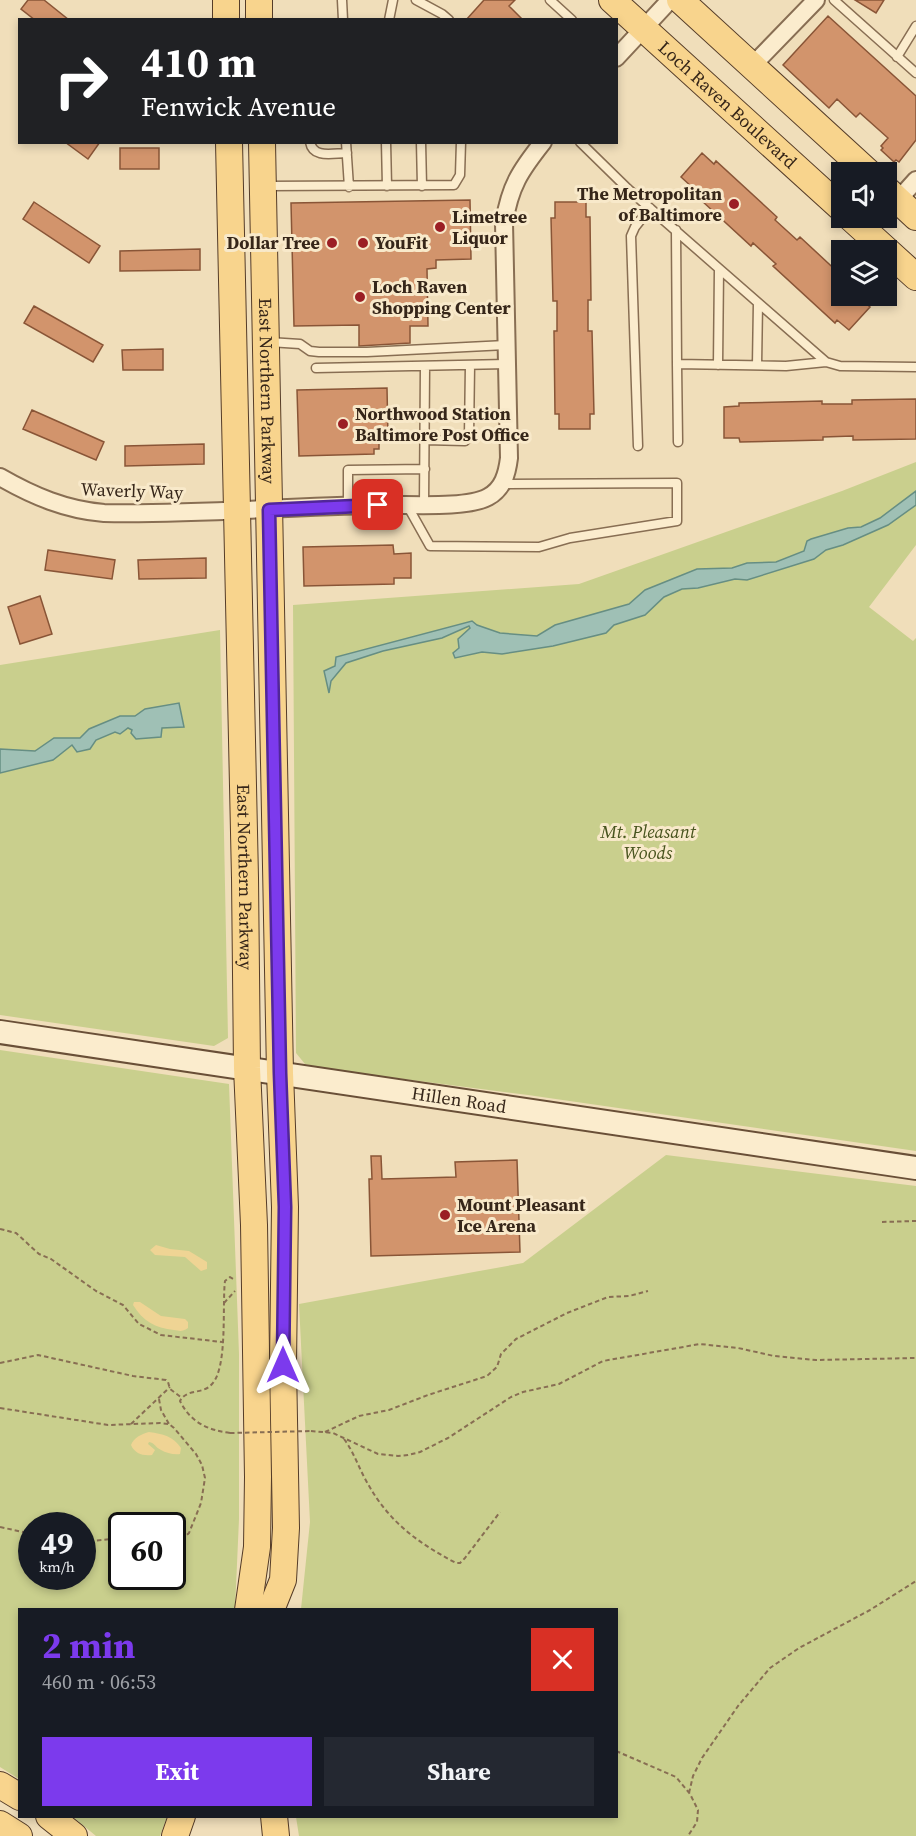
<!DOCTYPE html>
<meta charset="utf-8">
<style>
:root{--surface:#171b24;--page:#242831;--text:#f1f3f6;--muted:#9ea1a6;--accent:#7c3aed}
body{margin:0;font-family:"Source Serif 4",serif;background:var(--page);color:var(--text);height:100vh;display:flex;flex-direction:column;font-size:22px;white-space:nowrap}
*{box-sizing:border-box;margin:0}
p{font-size:20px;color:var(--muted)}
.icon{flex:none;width:33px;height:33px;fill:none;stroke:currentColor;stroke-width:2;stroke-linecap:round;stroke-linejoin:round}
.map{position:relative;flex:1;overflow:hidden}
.details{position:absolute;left:18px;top:1608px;width:600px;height:210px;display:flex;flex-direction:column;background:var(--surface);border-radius:0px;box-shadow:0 3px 9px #0003}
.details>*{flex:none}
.top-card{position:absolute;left:18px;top:18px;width:600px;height:126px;border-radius:0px;box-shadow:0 3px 9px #0003;background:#202124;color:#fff;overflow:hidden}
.buttons{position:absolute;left:831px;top:162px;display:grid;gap:12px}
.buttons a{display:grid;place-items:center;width:66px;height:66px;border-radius:0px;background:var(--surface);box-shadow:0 3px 9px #0003;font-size:30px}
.speed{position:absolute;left:18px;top:1512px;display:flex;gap:12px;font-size:30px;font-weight:700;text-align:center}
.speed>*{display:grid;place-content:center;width:78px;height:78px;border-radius:50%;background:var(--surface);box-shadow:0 3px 9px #0003;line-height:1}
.speed small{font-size:15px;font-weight:400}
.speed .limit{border:3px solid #111;border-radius:9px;background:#fff;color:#111}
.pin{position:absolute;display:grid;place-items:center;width:51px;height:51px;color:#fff;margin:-26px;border-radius:12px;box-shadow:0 3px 9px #0006}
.me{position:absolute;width:66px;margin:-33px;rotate:0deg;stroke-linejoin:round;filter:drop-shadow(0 0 4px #0008)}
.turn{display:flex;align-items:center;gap:21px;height:126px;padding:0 24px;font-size:27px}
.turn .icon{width:78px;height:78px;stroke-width:2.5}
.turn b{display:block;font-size:42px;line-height:51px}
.round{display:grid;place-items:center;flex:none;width:63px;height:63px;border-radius:0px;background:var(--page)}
.overview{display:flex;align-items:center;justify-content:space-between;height:102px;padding:0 24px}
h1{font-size:36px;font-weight:700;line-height:45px;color:var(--accent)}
.cta{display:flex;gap:12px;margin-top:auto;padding:12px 24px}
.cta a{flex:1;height:69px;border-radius:0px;background:var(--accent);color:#fff;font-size:24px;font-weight:700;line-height:69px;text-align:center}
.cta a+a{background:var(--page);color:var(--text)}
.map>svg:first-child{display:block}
.green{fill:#c9cf8d;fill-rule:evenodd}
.sand{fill:#efd494}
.water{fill:#9fc0b5;stroke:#668e83;stroke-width:1.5}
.building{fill:#d2946c;stroke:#895537;stroke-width:1.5}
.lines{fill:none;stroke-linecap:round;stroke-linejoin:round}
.lane-casing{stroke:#886e53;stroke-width:11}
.street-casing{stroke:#886e53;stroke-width:20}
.secondary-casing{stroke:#694f37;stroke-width:26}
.primary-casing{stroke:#553c28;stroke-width:28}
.path{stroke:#886e53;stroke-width:2;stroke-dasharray:4.5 3;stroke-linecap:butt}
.lane{stroke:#fbeccd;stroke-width:8}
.street{stroke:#fbeccd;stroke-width:16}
.secondary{stroke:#fbeccd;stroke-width:22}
.primary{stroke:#f8d48d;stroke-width:26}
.path-bridge{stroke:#886e53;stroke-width:2;stroke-dasharray:4.5 3;stroke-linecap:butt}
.route-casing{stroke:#51269a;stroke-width:15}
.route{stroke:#7c3aed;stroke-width:10}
.poi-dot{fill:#9b1f24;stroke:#f8e9ca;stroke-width:2}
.labels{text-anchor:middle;stroke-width:6;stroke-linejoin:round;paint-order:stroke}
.street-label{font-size:18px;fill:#362619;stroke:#f8e9ca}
.poi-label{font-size:18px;font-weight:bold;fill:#362619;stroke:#f8e9ca;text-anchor:start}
.park-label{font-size:18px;font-style:italic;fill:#48541e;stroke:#f8e9ca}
</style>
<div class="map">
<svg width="916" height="1836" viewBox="0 0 916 1836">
<rect width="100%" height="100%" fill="#f0deba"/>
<path class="green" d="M 916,462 L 916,545 L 869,607 L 913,641 L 916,638 L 916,1151 L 528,1095 L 326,1069 L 305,1064 L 296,1053 L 293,605 L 579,584 L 842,491 Z
M 220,630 L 228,1038 L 214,1046 L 0,1015 L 0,665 Z
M 0,1050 L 229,1084 L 239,1354 L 239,1519 L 235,1609 L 20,1610 L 19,1779 L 0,1767 ZM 32,1526 L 82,1526 L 82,1576 L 32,1576 ZM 122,1526 L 172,1526 L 172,1576 L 122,1576 Z
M 666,1155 L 916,1186 L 916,1836 L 299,1836 L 296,1817 L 616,1816 L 616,1610 L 301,1609 L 310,1522 L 299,1304 L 523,1263 Z
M 73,1817 L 167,1817 L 160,1836 L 96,1836 Z"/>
<path class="sand" d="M 156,1245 L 170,1249 L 189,1251 L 207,1262 L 207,1269 L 201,1271 L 185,1257 L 155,1255 L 150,1250 Z
M 134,1302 L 140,1302 L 161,1316 L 185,1319 L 188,1322 L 188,1328 C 182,1332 180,1331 174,1330 C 155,1328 143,1321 133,1305 Z
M 149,1432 C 163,1434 173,1436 181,1448 L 180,1454 C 174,1455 166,1453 161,1450 C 155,1447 155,1443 149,1442 L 148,1444 L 155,1450 L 152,1455 C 143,1456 135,1454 131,1445 C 134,1437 142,1434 149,1432 Z"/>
<path class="water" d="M 916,491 L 916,505 L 888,525 L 843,545 L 826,550 L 814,559 L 747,580 L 735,579 L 698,588 L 682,589 L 664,597 L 645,615 L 614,625 L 606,633 L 553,646 L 502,654 L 482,652 L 455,658 L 453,653 L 459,648 L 458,639 L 470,628 L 469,626 L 442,638 L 383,651 L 346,663 L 331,681 L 329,693 L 324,671 L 335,666 L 336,657 L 472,621 L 477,625 L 500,633 L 537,636 L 555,625 L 629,604 L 645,590 L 697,569 L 732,568 L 747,563 L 776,562 L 804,551 L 807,541 L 811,539 L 848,528 L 861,527 L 880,518 Z
M 179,703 L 184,727 L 162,728 L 161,737 L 136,739 L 131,733 L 132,730 L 128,728 L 120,734 L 115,732 L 96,740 L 90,749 L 77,752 L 72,745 L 53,760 L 0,773 L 0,749 L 35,751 L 54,738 L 80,738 L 89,729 L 120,716 L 135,716 L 145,709 Z"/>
<path class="building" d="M 28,0 L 44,0 L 69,20 L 35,20 L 21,9 Z
M 484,0 L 515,0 L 509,6 L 523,20 L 466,20 Z
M 855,0 L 884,0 L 876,13 Z
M 828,16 L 916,96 L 916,140 L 899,162 L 896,160 L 894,162 L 881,150 L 883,148 L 881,146 L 888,138 L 860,113 L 856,117 L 837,99 L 829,108 L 783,65 Z
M 65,142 L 100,142 L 88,159 Z
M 120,148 L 159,148 L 159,169 L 120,169 Z
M 702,153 L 714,164 L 716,161 L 777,217 L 775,220 L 797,240 L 800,237 L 842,276 L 842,296 L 858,296 L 870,307 L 849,330 L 837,320 L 835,323 L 773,266 L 776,264 L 753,243 L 751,246 L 690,190 L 692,187 L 681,177 Z
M 470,200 L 471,259 L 436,260 L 436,268 L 427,269 L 428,326 L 410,326 L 410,343 L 359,346 L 359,325 L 294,326 L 291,203 Z
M 34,202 L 100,246 L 89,263 L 23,219 Z
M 555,202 L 586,202 L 586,217 L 590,217 L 591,300 L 588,300 L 588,331 L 592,331 L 594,414 L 590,414 L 590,429 L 559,429 L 559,414 L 555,414 L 554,331 L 557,331 L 557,301 L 553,301 L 551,218 L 555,218 Z
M 200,249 L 200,270 L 120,271 L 120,251 Z
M 34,306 L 103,345 L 93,362 L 24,323 Z
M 163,349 L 163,370 L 123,370 L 122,350 Z
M 387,388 L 388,438 L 379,439 L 379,449 L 374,449 L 374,454 L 299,456 L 297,390 Z
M 916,399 L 916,439 L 853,440 L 853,436 L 823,437 L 823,440 L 740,442 L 739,438 L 724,438 L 724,407 L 739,406 L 739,403 L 822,401 L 822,404 L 852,404 L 852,400 Z
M 32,410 L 104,442 L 96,460 L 23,429 Z
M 204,444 L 204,464 L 125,466 L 125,446 Z
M 393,545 L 394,554 L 411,553 L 411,578 L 394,578 L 394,584 L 304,586 L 303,547 Z
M 48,550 L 115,560 L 112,579 L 45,570 Z
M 206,558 L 206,578 L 139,579 L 138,560 Z
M 40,596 L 52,634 L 20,644 L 8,607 Z
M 371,1156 L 381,1156 L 382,1179 L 456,1177 L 455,1162 L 517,1160 L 520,1252 L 371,1256 L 369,1179 L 372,1179 Z"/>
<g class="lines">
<defs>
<path id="lane" d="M 342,0 L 343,20
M 416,0 L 442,14 L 449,20
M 550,0 L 572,20
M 834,0 L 916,73
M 389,20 L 393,0
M 897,57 L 916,26
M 310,142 C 313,159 333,153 347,153
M 346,142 L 349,187
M 386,142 L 387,186
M 421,142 L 422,186
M 580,142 L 628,189 L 826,362 L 840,366 L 916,367
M 266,186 L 454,185 L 460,175 L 461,142
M 676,230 L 677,364 L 786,366 L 826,362
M 269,342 L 300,344 L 310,351 L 319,352 L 367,352 L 506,345
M 677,364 L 678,442
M 718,365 L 719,269
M 757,365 L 758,303
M 316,368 L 507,364
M 425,440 L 465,441 L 469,436 L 470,365
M 638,446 L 631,236 L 635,227 L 650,208
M 407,505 L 430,546 L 539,547 L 570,538 L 677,521 L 677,483 L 503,484
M 424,505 L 425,366
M 348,506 L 348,470 L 425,469"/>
<path id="street" d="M 616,58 L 670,0
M 752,66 L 816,0
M 898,200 L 916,180
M 0,477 C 33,496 66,510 104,513 C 196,515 287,506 379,505 C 406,504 466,509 488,497 C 503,489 507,474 509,458 L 504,223 C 510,186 520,171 543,142"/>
<g id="secondary">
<path id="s1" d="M 0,1032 L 916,1168"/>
</g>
<g id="primary">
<path d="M 226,0 L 226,20"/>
<path d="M 259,0 L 259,20"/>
<path id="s2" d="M 612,0 L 842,209"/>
<path d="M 680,0 L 868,172"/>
<path id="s3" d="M 229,142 L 245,878 L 247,1068 L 254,1225 L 258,1477 L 257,1547 L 248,1610"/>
<path id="s4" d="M 262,142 L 280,1073 L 285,1207 L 283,1365 L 286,1528 L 283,1580 L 271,1610"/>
<path d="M 886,189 L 916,217"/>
<path d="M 851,218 L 916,277"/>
<path d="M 0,1785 L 20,1797"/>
<path d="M 49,1816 L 74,1836"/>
<path d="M 274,1816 L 276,1836"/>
<path d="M 0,1824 L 19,1836"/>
<path d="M 175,1836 L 182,1816"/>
</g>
</defs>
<use href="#lane" class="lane-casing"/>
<use href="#street" class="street-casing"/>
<use href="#secondary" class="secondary-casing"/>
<use href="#primary" class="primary-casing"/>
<path class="path" d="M 882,1222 L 916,1221
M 0,1229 L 16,1233 L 39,1254 L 51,1259 L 96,1291 L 123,1305 L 139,1324 L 161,1335 L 222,1342
M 224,1303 L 235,1291
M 0,1363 L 38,1355 L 133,1376 L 166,1380 L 168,1382 L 170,1389 L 182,1398
M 159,1399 L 161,1410 L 169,1424
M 0,1408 L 108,1425 L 160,1423 L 169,1424 L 174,1428 L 196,1454 L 202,1465 L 205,1478 L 201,1503 L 189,1533 L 179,1542 L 172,1544
M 131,1424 L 170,1387
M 311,1431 L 333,1433 L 378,1454 L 398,1456 L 408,1455 L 420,1452 L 448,1438 L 511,1397 L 523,1392 L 559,1384 L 603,1361 L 700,1344 L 738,1348 L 774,1356 L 816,1360 L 916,1358
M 325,1432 L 359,1416 L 389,1410 L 428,1395 L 487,1376 L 497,1367 L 501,1354 L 516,1339 L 567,1313 L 608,1297 L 629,1296 L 648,1291
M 230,1433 C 208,1430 191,1423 180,1401 C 187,1388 203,1395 212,1384 C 228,1367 222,1305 225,1281 L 230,1277 L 235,1280
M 344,1439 C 354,1452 359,1469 368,1484 C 389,1522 418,1543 456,1563 L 460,1563 L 465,1558 L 500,1512
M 0,1527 L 32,1534
M 82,1542 L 122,1538
M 616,1751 L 676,1777 L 690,1794 L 698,1810 L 697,1822 L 688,1836
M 689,1793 L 693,1776 L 702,1758 L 738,1706 L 770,1668 L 799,1648 L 870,1610 L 916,1581"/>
<use href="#lane" class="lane"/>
<use href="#street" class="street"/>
<use href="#secondary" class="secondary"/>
<use href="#primary" class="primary"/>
<path class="path-bridge" d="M 230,1433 L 311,1431"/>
</g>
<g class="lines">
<defs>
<path id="route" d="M 283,1365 L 285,1207 L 280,1073 L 269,510 L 378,505"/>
</defs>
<use href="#route" class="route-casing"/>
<use href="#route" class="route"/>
</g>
<g class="poi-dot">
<circle cx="734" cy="204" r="6"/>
<circle cx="440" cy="227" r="6"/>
<circle cx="332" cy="243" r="6"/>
<circle cx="363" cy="243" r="6"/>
<circle cx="360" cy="297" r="6"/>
<circle cx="343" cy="424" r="6"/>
<circle cx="445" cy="1215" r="6"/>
</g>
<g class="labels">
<g class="street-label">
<text dy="6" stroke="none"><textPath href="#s2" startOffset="156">Loch Raven Boulevard</textPath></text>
<text dy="6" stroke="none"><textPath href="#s4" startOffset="249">East Northern Parkway</textPath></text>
<text transform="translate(132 491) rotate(2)" y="6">Waverly Way</text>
<text dy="6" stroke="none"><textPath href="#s3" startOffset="735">East Northern Parkway</textPath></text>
<text dy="6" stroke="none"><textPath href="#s1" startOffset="464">Hillen Road</textPath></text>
</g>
<g class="poi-label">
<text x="722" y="200" text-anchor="end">The Metropolitan<tspan x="722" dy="21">of Baltimore</tspan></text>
<text x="452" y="223">Limetree<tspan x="452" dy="21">Liquor</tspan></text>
<text x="320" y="249" text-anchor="end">Dollar Tree</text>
<text x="375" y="249">YouFit</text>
<text x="372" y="293">Loch Raven<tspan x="372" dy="21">Shopping Center</tspan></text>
<text x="355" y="420">Northwood Station<tspan x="355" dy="21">Baltimore Post Office</tspan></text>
<text x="457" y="1211">Mount Pleasant<tspan x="457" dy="21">Ice Arena</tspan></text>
</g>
<g class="park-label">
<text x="648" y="838">Mt. Pleasant<tspan x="648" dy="21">Woods</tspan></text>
</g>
</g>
</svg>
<div class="buttons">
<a><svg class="icon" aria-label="sound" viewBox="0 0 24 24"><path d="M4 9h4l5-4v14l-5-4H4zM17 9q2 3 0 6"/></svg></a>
<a><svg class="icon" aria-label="layers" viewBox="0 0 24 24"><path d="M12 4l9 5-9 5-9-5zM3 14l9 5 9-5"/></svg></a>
</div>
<div class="speed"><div>49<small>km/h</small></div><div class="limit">60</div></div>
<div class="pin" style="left:378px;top:505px;background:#d93025"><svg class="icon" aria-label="arrive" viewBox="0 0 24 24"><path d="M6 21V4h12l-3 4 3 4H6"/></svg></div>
<svg class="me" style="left:283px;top:1365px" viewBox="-20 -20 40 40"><path d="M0-17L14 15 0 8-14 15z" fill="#7c3aed" stroke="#fff" stroke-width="4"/></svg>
<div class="top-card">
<div class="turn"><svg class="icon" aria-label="right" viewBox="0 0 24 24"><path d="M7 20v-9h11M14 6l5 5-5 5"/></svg><div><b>410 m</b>Fenwick Avenue</div></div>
</div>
<section class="details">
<div class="overview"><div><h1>2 min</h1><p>460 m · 06:53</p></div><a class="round" style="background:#d93025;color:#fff"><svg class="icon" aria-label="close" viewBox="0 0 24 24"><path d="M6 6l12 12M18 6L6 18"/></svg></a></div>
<div class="cta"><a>Exit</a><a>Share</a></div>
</section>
</div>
